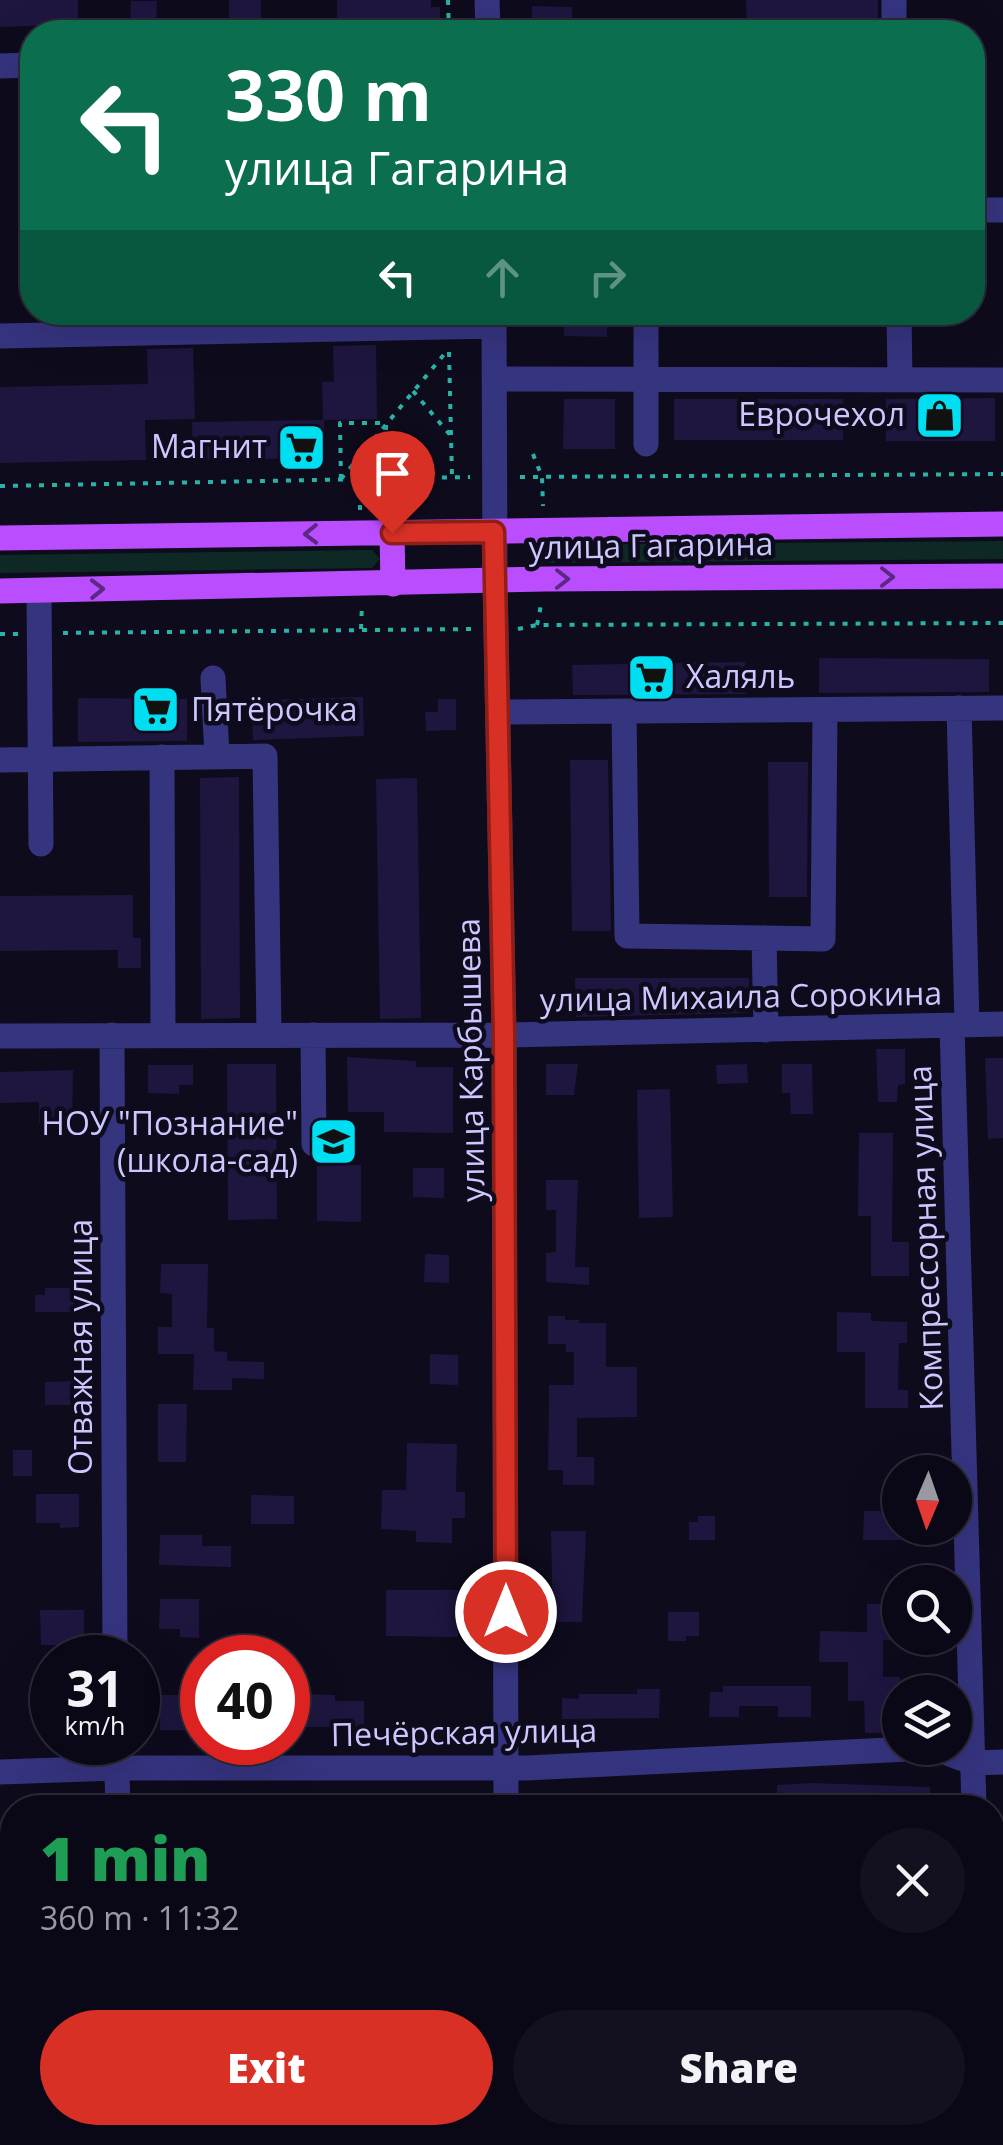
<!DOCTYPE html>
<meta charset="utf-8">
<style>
:root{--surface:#0a0816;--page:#13111f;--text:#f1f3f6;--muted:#999aa1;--line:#2a2935;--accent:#d93025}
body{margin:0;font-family:"Open Sans",sans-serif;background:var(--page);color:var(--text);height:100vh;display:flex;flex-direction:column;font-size:38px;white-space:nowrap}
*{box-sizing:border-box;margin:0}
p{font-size:32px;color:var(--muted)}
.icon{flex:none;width:55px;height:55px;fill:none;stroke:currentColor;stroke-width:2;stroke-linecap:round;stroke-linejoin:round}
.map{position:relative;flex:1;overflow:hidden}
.side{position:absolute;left:0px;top:1795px;width:1005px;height:350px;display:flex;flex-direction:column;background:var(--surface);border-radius:40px 40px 0 0;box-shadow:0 10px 40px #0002,0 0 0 2px var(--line)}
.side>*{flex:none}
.guide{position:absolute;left:20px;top:20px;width:965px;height:305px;border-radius:40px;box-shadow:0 10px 40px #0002,0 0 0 2px var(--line);background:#0b6e4f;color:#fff;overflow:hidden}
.needle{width:65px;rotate:182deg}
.controls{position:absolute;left:882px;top:1455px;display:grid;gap:20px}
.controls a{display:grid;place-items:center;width:90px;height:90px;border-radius:50%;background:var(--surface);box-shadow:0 10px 40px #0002,0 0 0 2px var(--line);font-size:50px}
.speed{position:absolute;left:30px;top:1635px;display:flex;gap:20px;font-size:50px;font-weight:700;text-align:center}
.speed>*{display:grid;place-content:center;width:130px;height:130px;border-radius:50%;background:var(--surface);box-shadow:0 10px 40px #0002,0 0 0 2px var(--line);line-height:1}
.speed small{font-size:25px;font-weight:400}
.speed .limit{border:15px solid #d22;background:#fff;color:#111}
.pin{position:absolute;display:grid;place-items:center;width:85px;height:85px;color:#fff;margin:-102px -42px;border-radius:50% 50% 50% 0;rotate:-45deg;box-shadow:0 0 10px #0007}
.pin .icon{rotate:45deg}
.me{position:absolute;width:110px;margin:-55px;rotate:0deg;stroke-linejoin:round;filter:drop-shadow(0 0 8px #0008)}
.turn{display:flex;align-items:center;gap:35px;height:210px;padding:0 40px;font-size:45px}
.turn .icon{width:130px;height:130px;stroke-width:2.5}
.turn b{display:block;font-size:70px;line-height:85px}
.lanes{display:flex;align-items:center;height:95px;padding:0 40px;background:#0003;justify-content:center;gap:50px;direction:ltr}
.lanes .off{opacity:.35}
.round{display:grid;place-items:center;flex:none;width:105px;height:105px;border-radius:52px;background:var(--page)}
.headline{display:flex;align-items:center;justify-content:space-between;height:170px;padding:0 40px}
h1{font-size:60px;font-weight:800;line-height:75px;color:#1e9e55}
.cta{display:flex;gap:20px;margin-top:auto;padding:20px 40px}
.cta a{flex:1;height:115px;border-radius:60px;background:var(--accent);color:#fff;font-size:40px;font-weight:800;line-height:115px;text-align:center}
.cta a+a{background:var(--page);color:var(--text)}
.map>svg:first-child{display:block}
.green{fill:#0e2826}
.building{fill:#1e163f}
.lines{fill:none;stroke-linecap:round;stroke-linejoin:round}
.path{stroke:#28b3a8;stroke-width:4;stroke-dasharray:5 8;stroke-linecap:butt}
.minor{stroke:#35347f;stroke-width:25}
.major{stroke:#ba4eff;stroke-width:25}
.oneway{stroke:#5b2983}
.route-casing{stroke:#8d1f18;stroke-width:25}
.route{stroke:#d93025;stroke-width:18}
.labels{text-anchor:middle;stroke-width:9;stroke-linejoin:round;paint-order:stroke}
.poi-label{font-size:32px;fill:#cdc7ff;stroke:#0e0b1d;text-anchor:end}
.street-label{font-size:32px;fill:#cdc7ff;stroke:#0e0b1d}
</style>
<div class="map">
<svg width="1003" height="2145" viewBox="0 0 1003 2145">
<rect width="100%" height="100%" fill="#0e0b1d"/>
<path class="green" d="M 1003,541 L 1003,559 L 538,563 L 531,554 L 537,545 Z
M 372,550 L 380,559 L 372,568 L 0,573 L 0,555 Z"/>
<path class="building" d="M 0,0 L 78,0 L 78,24 L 0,27 Z
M 229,0 L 261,0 L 261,22 L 229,22 Z
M 337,0 L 431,0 L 431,7 L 440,7 L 440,28 L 375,29 L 375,20 L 337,19 Z
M 746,0 L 878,0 L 878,32 L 747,32 Z
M 131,1 L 157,1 L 156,24 L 130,23 Z
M 532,6 L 572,7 L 572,32 L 532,32 Z
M 564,312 L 607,312 L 607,337 L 564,336 Z
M 376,345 L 377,419 L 323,420 L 322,382 L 334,382 L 333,346 Z
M 193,348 L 195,419 L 145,420 L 146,460 L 0,463 L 0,387 L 148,384 L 147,349 Z
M 995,398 L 995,441 L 886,441 L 886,399 Z
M 564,399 L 615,399 L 615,449 L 563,449 Z
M 674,399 L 843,399 L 843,440 L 674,440 Z
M 324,420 L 325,458 L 193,460 L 192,422 Z
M 819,658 L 989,659 L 989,692 L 819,693 Z
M 745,662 L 746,694 L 573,695 L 572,665 Z
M 363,697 L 364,736 L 253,740 L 251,700 Z
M 78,698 L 187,699 L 187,741 L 78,742 Z
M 438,699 L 456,699 L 456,730 L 426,731 L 425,712 L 438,712 Z
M 570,760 L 608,760 L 611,931 L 572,931 Z
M 768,762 L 808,762 L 807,897 L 769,897 Z
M 239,777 L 240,1018 L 201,1019 L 200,778 Z
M 417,778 L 421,1018 L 380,1019 L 376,779 Z
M 133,895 L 133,938 L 141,938 L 141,968 L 118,968 L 118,950 L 0,951 L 0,896 Z
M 575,978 L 749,978 L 749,1013 L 576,1017 Z
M 876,1049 L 905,1049 L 905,1084 L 898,1085 L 897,1102 L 878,1102 Z
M 347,1057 L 416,1061 L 416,1067 L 453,1067 L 453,1133 L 384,1132 L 384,1112 L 348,1112 Z
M 985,1058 L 1003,1058 L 1003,1138 L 988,1139 Z
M 227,1064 L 276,1064 L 277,1219 L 228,1220 Z
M 546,1064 L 578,1064 L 574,1095 L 546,1095 Z
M 747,1064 L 748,1083 L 717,1084 L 716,1065 Z
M 782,1064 L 812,1064 L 813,1114 L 791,1114 L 790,1093 L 782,1093 Z
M 148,1065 L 193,1065 L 193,1085 L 179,1085 L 179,1094 L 148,1093 Z
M 73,1070 L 72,1124 L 39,1123 L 39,1102 L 0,1103 L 0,1072 Z
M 670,1089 L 673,1217 L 639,1218 L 637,1090 Z
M 859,1133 L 893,1133 L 892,1242 L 909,1242 L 909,1276 L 871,1276 L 871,1216 L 858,1216 Z
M 361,1165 L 361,1222 L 317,1221 L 317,1166 Z
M 413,1168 L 444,1168 L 444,1198 L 413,1197 Z
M 546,1180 L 578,1180 L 575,1267 L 589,1267 L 589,1285 L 546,1282 L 546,1253 L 556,1252 L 556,1210 L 546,1210 Z
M 425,1254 L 449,1255 L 449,1283 L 424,1282 Z
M 161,1264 L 208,1264 L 207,1328 L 214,1328 L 214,1351 L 227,1352 L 227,1361 L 264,1362 L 264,1379 L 232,1378 L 232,1390 L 193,1390 L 194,1354 L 158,1354 L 158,1327 L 172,1327 L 172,1294 L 160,1293 Z
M 45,1288 L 77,1288 L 78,1312 L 35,1312 L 35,1295 L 45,1295 Z
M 837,1312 L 871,1313 L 871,1321 L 907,1322 L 907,1343 L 899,1343 L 898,1390 L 908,1390 L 908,1408 L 865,1408 L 865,1352 L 837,1352 Z
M 548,1316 L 565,1316 L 565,1320 L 579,1320 L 579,1323 L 606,1323 L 606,1367 L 637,1367 L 637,1417 L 577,1418 L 577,1457 L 594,1457 L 594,1485 L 563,1485 L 563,1470 L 548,1470 L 549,1385 L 574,1385 L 574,1352 L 566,1352 L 566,1344 L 548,1344 Z
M 430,1354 L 458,1355 L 458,1385 L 430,1384 Z
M 76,1381 L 76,1405 L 45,1405 L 45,1382 Z
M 158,1404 L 187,1404 L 186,1462 L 158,1462 Z
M 407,1443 L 457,1444 L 456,1492 L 465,1492 L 465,1518 L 452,1518 L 452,1543 L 416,1542 L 416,1531 L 381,1529 L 382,1490 L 406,1490 Z
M 13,1450 L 32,1450 L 32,1476 L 13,1476 Z
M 36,1494 L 79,1494 L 79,1527 L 60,1528 L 60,1523 L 36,1523 Z
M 251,1495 L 294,1496 L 294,1524 L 251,1524 Z
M 864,1511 L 900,1511 L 900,1540 L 863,1540 Z
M 698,1516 L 715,1516 L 715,1540 L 689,1540 L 689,1522 L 698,1522 Z
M 551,1531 L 586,1531 L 582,1622 L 553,1622 Z
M 160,1535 L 202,1535 L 202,1546 L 231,1546 L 231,1567 L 159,1565 Z
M 386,1590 L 458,1590 L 458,1637 L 386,1636 Z
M 160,1599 L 199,1599 L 199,1638 L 180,1637 L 180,1629 L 159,1629 Z
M 867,1604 L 900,1604 L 900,1640 L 883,1640 L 883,1677 L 900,1677 L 900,1712 L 884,1712 L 884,1733 L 865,1733 L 864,1701 L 848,1701 L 848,1662 L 819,1662 L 820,1631 L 867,1632 Z
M 40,1610 L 84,1610 L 84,1650 L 58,1650 L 58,1645 L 41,1645 Z
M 668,1612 L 699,1612 L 699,1636 L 686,1636 L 686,1641 L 668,1641 Z
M 723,1686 L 811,1686 L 811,1717 L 778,1717 L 778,1706 L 739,1706 L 739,1717 L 709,1717 L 710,1692 L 723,1692 Z
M 637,1689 L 660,1689 L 659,1718 L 562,1719 L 562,1698 L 579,1699 L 579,1694 L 637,1694 Z
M 302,1694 L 335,1695 L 335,1701 L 364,1701 L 364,1727 L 301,1727 Z
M 160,1695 L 186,1695 L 185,1730 L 160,1730 Z
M 811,1783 L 930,1787 L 930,1802 L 848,1803 L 848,1808 L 777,1808 L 777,1785 Z"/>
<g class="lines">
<path class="path" d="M 448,0 L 449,32
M 449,352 L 452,477
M 413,391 L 451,436
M 533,454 L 542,477 L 543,506
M 520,477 L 1003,474
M 341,479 L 446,352
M 341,479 L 340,423 L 386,423 L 386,477
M 360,479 L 360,510
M 0,486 L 470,477
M 537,625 L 542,600
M 361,629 L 362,604
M 518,629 L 537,625 L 1003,623
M 63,633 L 474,629
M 0,634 L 19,634"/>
<path class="minor" d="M 487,0 L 488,32
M 894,0 L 894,32
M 0,66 L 32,65
M 972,210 L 1003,210
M 494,312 L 495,581 L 504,1035 L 506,1808
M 646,312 L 646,444
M 899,312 L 900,380
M 0,336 L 494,326
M 495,379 L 1003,380
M 39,591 L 41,844
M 213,678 L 217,756
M 959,708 L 967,1025
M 624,711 L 627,936 L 823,939 L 825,710
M 498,712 L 1003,708
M 162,757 L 163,1034
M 0,760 L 265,756 L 269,1034
M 764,938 L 766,1030
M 952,1026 L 974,1808
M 112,1035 L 115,1658
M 313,1035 L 314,1144
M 0,1036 L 504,1035 L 1003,1024
M 116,1742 L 118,1808
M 934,1748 L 974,1763 L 1003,1762
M 0,1772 L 116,1768 L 527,1768 L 929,1748
M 507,2132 L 507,2145
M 975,2132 L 975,2145
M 126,2145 L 126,2132"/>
<path class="major" d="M 392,533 L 393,584
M 0,538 L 1003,524
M 0,591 L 546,579 L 1003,576"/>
</g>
<defs><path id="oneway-chevron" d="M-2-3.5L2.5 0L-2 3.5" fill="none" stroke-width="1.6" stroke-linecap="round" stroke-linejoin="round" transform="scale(2.5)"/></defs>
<g class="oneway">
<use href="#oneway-chevron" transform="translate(311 534) rotate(179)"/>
<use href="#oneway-chevron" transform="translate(887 577)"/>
<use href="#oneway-chevron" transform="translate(562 579)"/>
<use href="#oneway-chevron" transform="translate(97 589) rotate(-1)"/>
</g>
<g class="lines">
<defs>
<path id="route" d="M 392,533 L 494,532 L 504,1034 L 506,1612"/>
</defs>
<use href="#route" class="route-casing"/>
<use href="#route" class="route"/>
</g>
<defs>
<symbol id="shop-square" viewBox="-11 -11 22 22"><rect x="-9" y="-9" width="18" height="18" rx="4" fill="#00def2" stroke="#0e0b1d"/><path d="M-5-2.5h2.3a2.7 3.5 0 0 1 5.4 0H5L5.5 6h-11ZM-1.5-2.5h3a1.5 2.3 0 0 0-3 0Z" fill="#111"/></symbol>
<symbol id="supermarket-square" viewBox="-11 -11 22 22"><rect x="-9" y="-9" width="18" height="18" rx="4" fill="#00def2" stroke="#0e0b1d"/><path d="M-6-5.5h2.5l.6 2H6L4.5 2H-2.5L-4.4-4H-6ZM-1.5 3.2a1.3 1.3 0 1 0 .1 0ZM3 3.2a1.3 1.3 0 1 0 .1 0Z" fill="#111"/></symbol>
<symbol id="school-square" viewBox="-11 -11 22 22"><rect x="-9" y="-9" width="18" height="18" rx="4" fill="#00def2" stroke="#0e0b1d"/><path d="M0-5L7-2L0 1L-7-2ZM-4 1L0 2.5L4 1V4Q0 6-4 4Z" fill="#111"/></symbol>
</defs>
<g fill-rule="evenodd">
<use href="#shop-square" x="912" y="388" width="55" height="55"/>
<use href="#supermarket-square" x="274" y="420" width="55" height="55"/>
<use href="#supermarket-square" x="624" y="650" width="55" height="55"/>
<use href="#supermarket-square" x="128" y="682" width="55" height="55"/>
<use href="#school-square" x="306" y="1114" width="55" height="55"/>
</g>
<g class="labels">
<g class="poi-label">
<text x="905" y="426">Еврочехол</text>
<text x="267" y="458">Магнит</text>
<text x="686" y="688" text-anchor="start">Халяль</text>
<text x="191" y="721" text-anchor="start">Пятёрочка</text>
<text x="298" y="1135">НОУ "Познание"<tspan x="298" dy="37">(школа-сад)</tspan></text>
</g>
<g class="street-label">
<text transform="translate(651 546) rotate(-1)" y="11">улица Гагарина</text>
<text transform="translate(741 997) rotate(-1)" y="11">улица Михаила Сорокина</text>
<text transform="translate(471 1060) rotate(-91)" y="11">улица Карбышева</text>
<text transform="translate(926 1238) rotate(-92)" y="11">Компрессорная улица</text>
<text transform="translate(81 1347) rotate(-90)" y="11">Отважная улица</text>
<text transform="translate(464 1733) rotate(-1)" y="11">Печёрская улица</text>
</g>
</g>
</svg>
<div class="controls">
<a><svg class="needle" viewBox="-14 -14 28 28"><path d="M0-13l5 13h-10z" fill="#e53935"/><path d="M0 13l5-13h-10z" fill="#999aa1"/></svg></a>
<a><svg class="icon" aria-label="search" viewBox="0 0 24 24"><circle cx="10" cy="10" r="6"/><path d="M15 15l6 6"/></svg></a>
<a><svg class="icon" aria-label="layers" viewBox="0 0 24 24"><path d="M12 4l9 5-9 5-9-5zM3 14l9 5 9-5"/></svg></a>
</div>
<div class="speed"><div>31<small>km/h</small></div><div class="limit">40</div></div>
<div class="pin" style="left:392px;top:533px;background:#d93025"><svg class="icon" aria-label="arrive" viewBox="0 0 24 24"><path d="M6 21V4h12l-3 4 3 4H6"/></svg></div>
<svg class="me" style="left:506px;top:1612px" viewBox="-20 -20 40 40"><circle r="17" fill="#d93025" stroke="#fff" stroke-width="3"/><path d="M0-11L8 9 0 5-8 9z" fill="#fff"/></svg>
<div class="guide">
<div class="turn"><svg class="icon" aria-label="left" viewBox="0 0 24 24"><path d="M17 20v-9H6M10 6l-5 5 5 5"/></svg><div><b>330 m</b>улица Гагарина</div></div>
<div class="lanes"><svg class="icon" aria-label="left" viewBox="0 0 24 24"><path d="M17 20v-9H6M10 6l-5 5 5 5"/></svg><svg class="icon off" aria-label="ahead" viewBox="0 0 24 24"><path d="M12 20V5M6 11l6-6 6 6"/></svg><svg class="icon off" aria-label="right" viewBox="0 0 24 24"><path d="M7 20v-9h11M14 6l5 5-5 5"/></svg></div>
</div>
<section class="side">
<div class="headline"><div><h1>1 min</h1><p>360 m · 11:32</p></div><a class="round"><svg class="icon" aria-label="close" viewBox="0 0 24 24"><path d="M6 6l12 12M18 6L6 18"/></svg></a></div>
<div class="cta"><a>Exit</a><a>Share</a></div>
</section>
</div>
